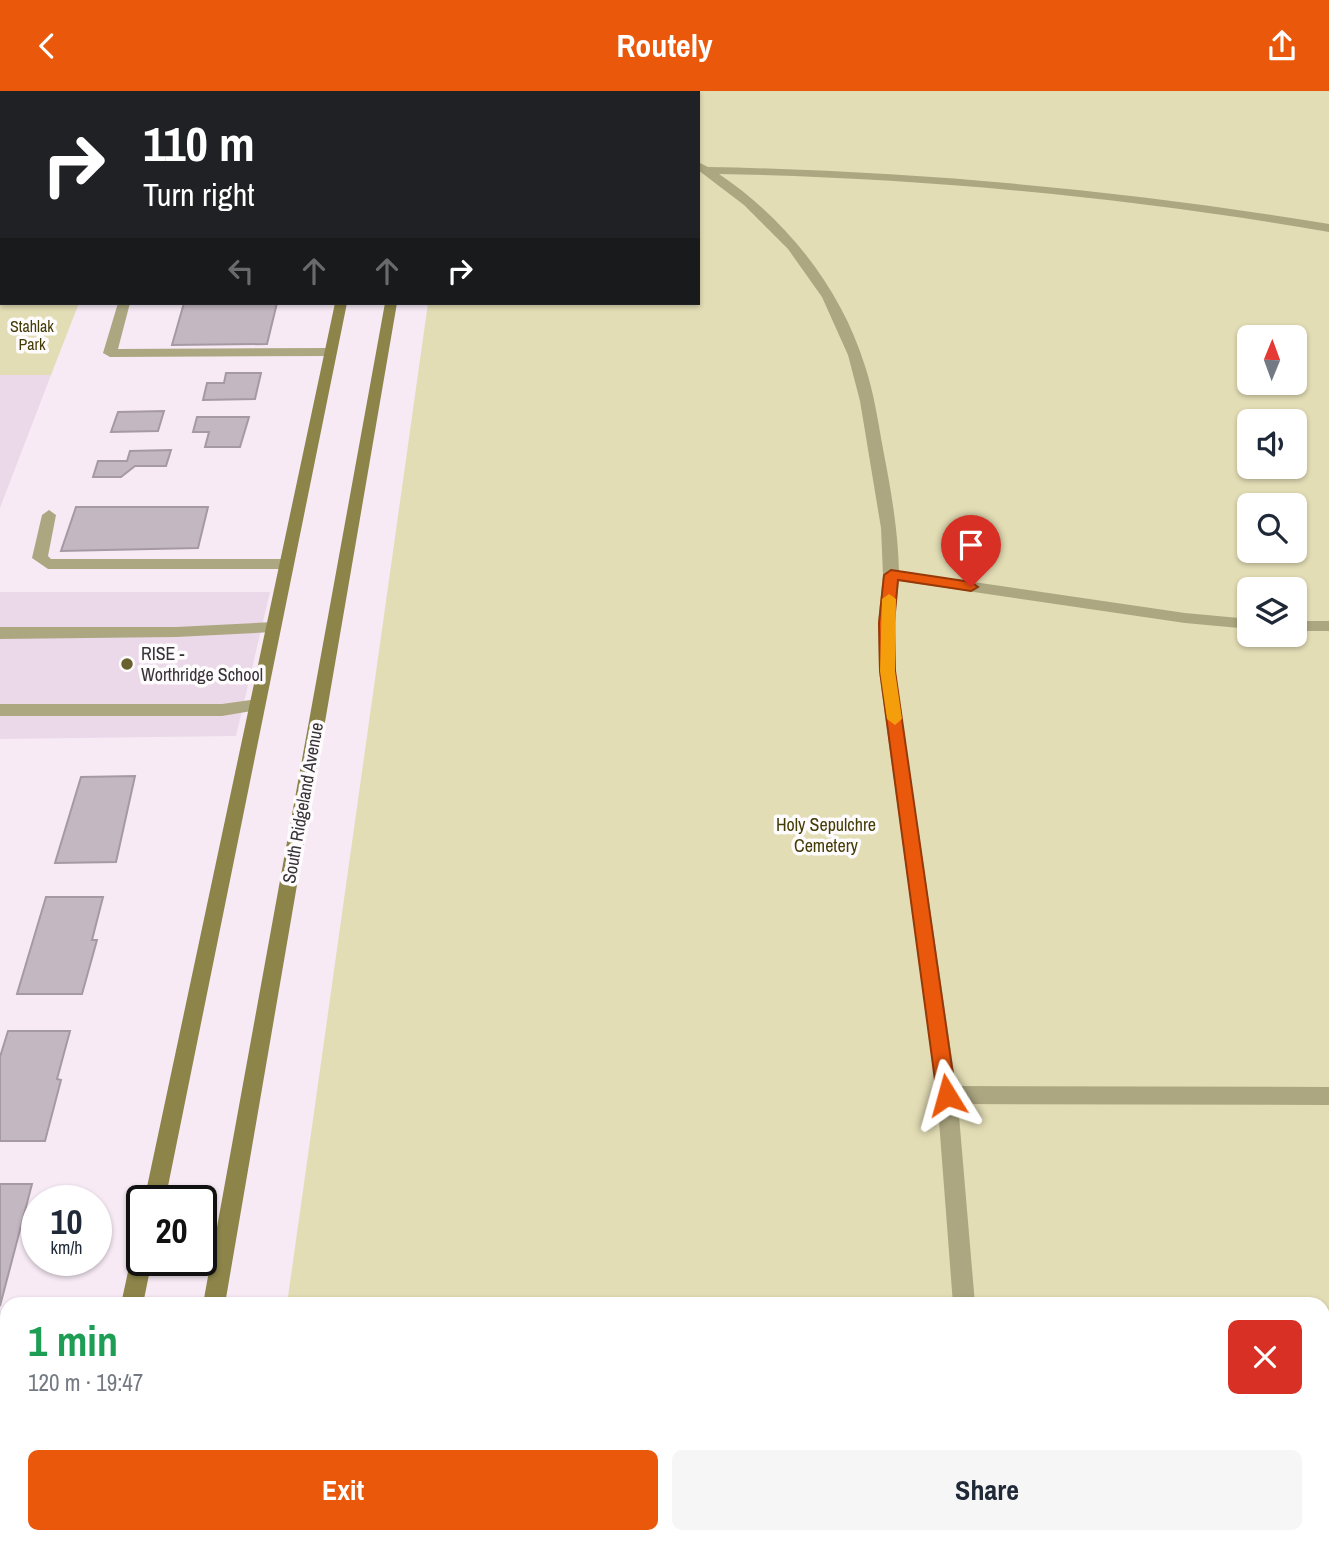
<!DOCTYPE html>
<meta charset="utf-8">
<style>
:root{--surface:#fff;--page:#f6f6f7;--text:#1f2937;--muted:#747a83;--accent:#ea580c}
body{margin:0;font-family:"Archivo Narrow",sans-serif;background:var(--page);color:var(--text);height:100vh;display:flex;flex-direction:column;font-size:26px;white-space:nowrap}
*{box-sizing:border-box;margin:0}
p{font-size:23px;color:var(--muted)}
.icon{flex:none;width:38px;height:38px;fill:none;stroke:currentColor;stroke-width:2;stroke-linecap:round;stroke-linejoin:round}
.map{position:relative;flex:1;overflow:hidden}
.sheet{position:absolute;left:0px;top:1206px;width:1330px;height:247px;display:flex;flex-direction:column;background:var(--surface);border-radius:21px 21px 0 0;box-shadow:0 2px 5px #0004}
.sheet>*{flex:none}
.hud{position:absolute;left:0px;top:0px;width:700px;height:214px;box-shadow:0 2px 5px #0004;background:#202124;color:#fff;overflow:hidden}
.needle{width:46px;rotate:1deg}
.buttons{position:absolute;left:1237px;top:234px;display:grid;gap:14px}
.buttons a{display:grid;place-items:center;width:70px;height:70px;border-radius:10px;background:var(--surface);box-shadow:0 2px 5px #0004;font-size:35px}
.speed{position:absolute;left:21px;top:1094px;display:flex;gap:14px;font-size:35px;font-weight:700;text-align:center}
.speed>*{display:grid;place-content:center;width:91px;height:91px;border-radius:50%;background:var(--surface);box-shadow:0 2px 5px #0004;line-height:1}
.speed small{font-size:18px;font-weight:400}
.speed .limit{border:4px solid #111;border-radius:10px;background:#fff;color:#111}
.pin{position:absolute;display:grid;place-items:center;width:60px;height:60px;color:#fff;margin:-72px -30px;border-radius:50% 50% 50% 0;rotate:-45deg;box-shadow:0 0 7px #0007}
.pin .icon{rotate:45deg}
.me{position:absolute;width:77px;margin:-38px;rotate:352deg;stroke-linejoin:round;filter:drop-shadow(0 0 5px #0008)}
.turn{display:flex;align-items:center;gap:24px;height:147px;padding:0 28px;font-size:32px}
.turn .icon{width:91px;height:91px;stroke-width:2.5}
.turn b{display:block;font-size:49px;line-height:60px}
.lanes{display:flex;align-items:center;height:66px;padding:0 28px;background:#0003;justify-content:center;gap:35px;direction:ltr}
.lanes .off{opacity:.35}
.round{display:grid;place-items:center;flex:none;width:74px;height:74px;border-radius:10px;background:var(--page)}
.head{display:flex;align-items:center;justify-content:space-between;height:119px;padding:0 28px}
h1{font-size:42px;font-weight:800;line-height:52px;color:#1e9e55}
.cta{display:flex;gap:14px;margin-top:auto;padding:14px 28px}
.cta a{flex:1;height:80px;border-radius:10px;background:var(--accent);color:#fff;font-size:28px;font-weight:800;line-height:80px;text-align:center}
.cta a+a{background:var(--page);color:var(--text)}
header{display:flex;justify-content:space-between;align-items:center;height:91px;padding:0 28px;background:var(--accent);color:#fff;font-size:32px;font-weight:800}
.map>svg:first-child{display:block}
.built{fill:#ebd9e9}
.green{fill:#e3ddb5;fill-rule:evenodd}
.building{fill:#c3b7c1;stroke:#a59aa4;stroke-width:2}
.lines{fill:none;stroke-linecap:round;stroke-linejoin:round}
.lane{fill:#aca781;fill-rule:evenodd}
.street{fill:#aca781;fill-rule:evenodd}
.secondary{fill:#8c8449;fill-rule:evenodd}
.route{fill:#ea580c;stroke:#983908;stroke-width:2}
.slow{fill:#f59e0b}
.poi-dot{fill:#68602d;stroke:#fefbfd;stroke-width:2.5}
.labels{text-anchor:middle;stroke-width:7;stroke-linejoin:round;paint-order:stroke}
.far-park-label{font-size:16px;fill:#443c05;stroke:#fefbfd}
.poi-label{font-size:18px;fill:#373236;stroke:#fefbfd;text-anchor:start}
.street-label{font-size:18px;fill:#373236;stroke:#fefbfd}
.park-label{font-size:18px;fill:#443c05;stroke:#fefbfd}
</style>
<header><svg class="icon" aria-label="back" viewBox="0 0 24 24"><path d="M15 5l-7 7 7 7"/></svg>Routely<svg class="icon" aria-label="share" viewBox="0 0 24 24"><path d="M12 15V3M7 8l5-5 5 5M5 13v7h14v-7"/></svg></header>
<div class="map">
<svg width="1329" height="1451" viewBox="0 0 1329 1451">
<rect width="100%" height="100%" fill="#f7eaf5"/>
<path class="built" d="M 0,0 L 370,0 L 2,2 L 0,92 Z
M 0,284 L 51,284 L 0,417 Z
M 0,501 L 270,501 L 236,645 L 0,648 Z"/>
<path class="green" d="M 458,0 L 1329,0 L 1329,1451 L 254,1451 L 255,1446 L 1323,1446 L 1323,1213 L 287,1213 L 428,212 L 698,212 L 698,2 ZM 1250,247 L 1295,247 L 1295,292 L 1250,292 ZM 1250,331 L 1295,331 L 1295,376 L 1250,376 ZM 1250,415 L 1295,415 L 1295,460 L 1250,460 ZM 1250,499 L 1295,499 L 1295,544 L 1250,544 Z
M 0,92 L 2,212 L 79,212 L 51,284 L 0,284 Z"/>
<path class="building" d="M 184,212 L 277,212 L 267,253 L 172,254 Z
M 226,282 L 261,282 L 255,308 L 203,309 L 207,292 L 224,292 Z
M 164,320 L 158,340 L 111,341 L 118,321 Z
M 197,326 L 249,326 L 240,356 L 205,356 L 209,341 L 193,341 Z
M 171,359 L 166,375 L 135,375 L 121,386 L 93,386 L 98,370 L 127,370 L 130,360 Z
M 76,416 L 208,416 L 198,457 L 61,460 Z
M 135,685 L 116,771 L 55,772 L 81,686 Z
M 46,806 L 103,806 L 92,849 L 97,849 L 82,903 L 17,903 Z
M 8,940 L 70,940 L 57,988 L 61,989 L 45,1050 L 0,1050 L 0,966 Z
M 0,1093 L 32,1093 L 0,1215 Z"/>
<g class="lines">
<path class="lane" d="M 27,0 L 39,0 L 27,2 Z
M 190,0 L 214,0 L 215,2 L 189,2 Z
M 288,0 L 300,0 L 288,2 Z
M 589,0 L 601,0 L 588,2 Z
M 0,57 L 2,57 L 2,63 L 0,63 Z
M 698,71 L 708,76 C 917,80 1123,99 1329,133 L 1329,141 C 1127,106 924,87 719,83 C 786,128 841,197 865,275 C 874,302 878,330 883,358 C 891,399 898,439 899,480 L 1185,522 L 1250,528 L 1250,538 L 1185,532 L 899,490 L 894,532 L 895,580 L 956,995 L 1329,996 L 1329,1014 L 958,1013 L 975,1213 L 953,1213 L 937,1004 L 879,580 L 878,532 L 883,484 L 881,437 L 860,310 L 848,264 L 822,206 L 788,158 L 744,114 L 698,79 Z
M 118,212 L 130,212 L 118,258 L 330,257 L 337,261 L 330,265 L 110,266 L 103,262 Z
M 49,419 L 56,424 L 48,465 L 51,468 L 286,468 L 294,473 L 286,478 L 48,478 L 32,467 L 42,424 Z
M 1295,530 L 1329,530 L 1329,540 L 1295,540 Z
M 273,531 L 281,536 L 273,541 L 176,546 L 0,548 L 0,536 L 176,536 Z
M 257,608 L 265,614 L 263,618 L 222,625 L 0,625 L 0,613 L 222,613 Z
M 956,1446 L 999,1446 L 1001,1451 L 956,1451 Z"/>
<path class="street" d="M 0,1317 L 7,1317 L 7,1339 L 0,1339 Z"/>
<path class="secondary" d="M 379,0 L 391,0 L 379,2 Z
M 422,0 L 434,0 L 434,2 L 422,2 Z
M 335,212 L 347,212 L 165,1110 L 144,1110 Z
M 385,212 L 397,212 L 225,1213 L 203,1213 Z
M 142,1157 L 142,1169 L 152,1169 L 143,1213 L 121,1213 L 131,1167 L 134,1160 Z
M 71,1446 L 95,1446 L 94,1451 L 70,1451 Z
M 161,1446 L 185,1446 L 184,1451 L 160,1451 Z"/>
</g>
<path class="route" d="M 891,479 L 971,491 L 978,496 L 971,500 L 898,489 L 894,532 L 895,580 L 956,1004 L 953,1010 L 947,1012 L 940,1010 L 937,1004 L 880,580 L 879,532 L 884,484 Z"/>
<path class="slow" d="M 889,503 L 896,508 L 895,580 L 902,628 L 895,634 L 887,628 L 880,580 L 882,508 Z"/>
<circle class="poi-dot" cx="127" cy="573" r="7"/>
<g class="labels">
<g class="far-park-label">
<text x="32" y="241">Stahlak<tspan x="32" dy="18">Park</tspan></text>
</g>
<g class="poi-label">
<text x="141" y="569">RISE -<tspan x="141" dy="21">Worthridge School</tspan></text>
</g>
<g class="street-label">
<text transform="translate(303 712) rotate(-80)" y="6">South Ridgeland Avenue</text>
</g>
<g class="park-label">
<text x="826" y="740">Holy Sepulchre<tspan x="826" dy="21">Cemetery</tspan></text>
</g>
</g>
</svg>
<div class="buttons">
<a><svg class="needle" viewBox="-14 -14 28 28"><path d="M0-13l5 13h-10z" fill="#e53935"/><path d="M0 13l5-13h-10z" fill="#747a83"/></svg></a>
<a><svg class="icon" aria-label="sound" viewBox="0 0 24 24"><path d="M4 9h4l5-4v14l-5-4H4zM17 9q2 3 0 6"/></svg></a>
<a><svg class="icon" aria-label="search" viewBox="0 0 24 24"><circle cx="10" cy="10" r="6"/><path d="M15 15l6 6"/></svg></a>
<a><svg class="icon" aria-label="layers" viewBox="0 0 24 24"><path d="M12 4l9 5-9 5-9-5zM3 14l9 5 9-5"/></svg></a>
</div>
<div class="speed"><div>10<small>km/h</small></div><div class="limit">20</div></div>
<div class="pin" style="left:971px;top:496px;background:#d93025"><svg class="icon" aria-label="arrive" viewBox="0 0 24 24"><path d="M6 21V4h12l-3 4 3 4H6"/></svg></div>
<svg class="me" style="left:947px;top:1004px" viewBox="-20 -20 40 40"><path d="M0-17L14 15 0 8-14 15z" fill="#ea580c" stroke="#fff" stroke-width="4"/></svg>
<div class="hud">
<div class="turn"><svg class="icon" aria-label="right" viewBox="0 0 24 24"><path d="M7 20v-9h11M14 6l5 5-5 5"/></svg><div><b>110 m</b>Turn right</div></div>
<div class="lanes"><svg class="icon off" aria-label="left" viewBox="0 0 24 24"><path d="M17 20v-9H6M10 6l-5 5 5 5"/></svg><svg class="icon off" aria-label="ahead" viewBox="0 0 24 24"><path d="M12 20V5M6 11l6-6 6 6"/></svg><svg class="icon off" aria-label="ahead" viewBox="0 0 24 24"><path d="M12 20V5M6 11l6-6 6 6"/></svg><svg class="icon" aria-label="right" viewBox="0 0 24 24"><path d="M7 20v-9h11M14 6l5 5-5 5"/></svg></div>
</div>
<section class="sheet">
<div class="head"><div><h1>1 min</h1><p>120 m · 19:47</p></div><a class="round" style="background:#d93025;color:#fff"><svg class="icon" aria-label="close" viewBox="0 0 24 24"><path d="M6 6l12 12M18 6L6 18"/></svg></a></div>
<div class="cta"><a>Exit</a><a>Share</a></div>
</section>
</div>
